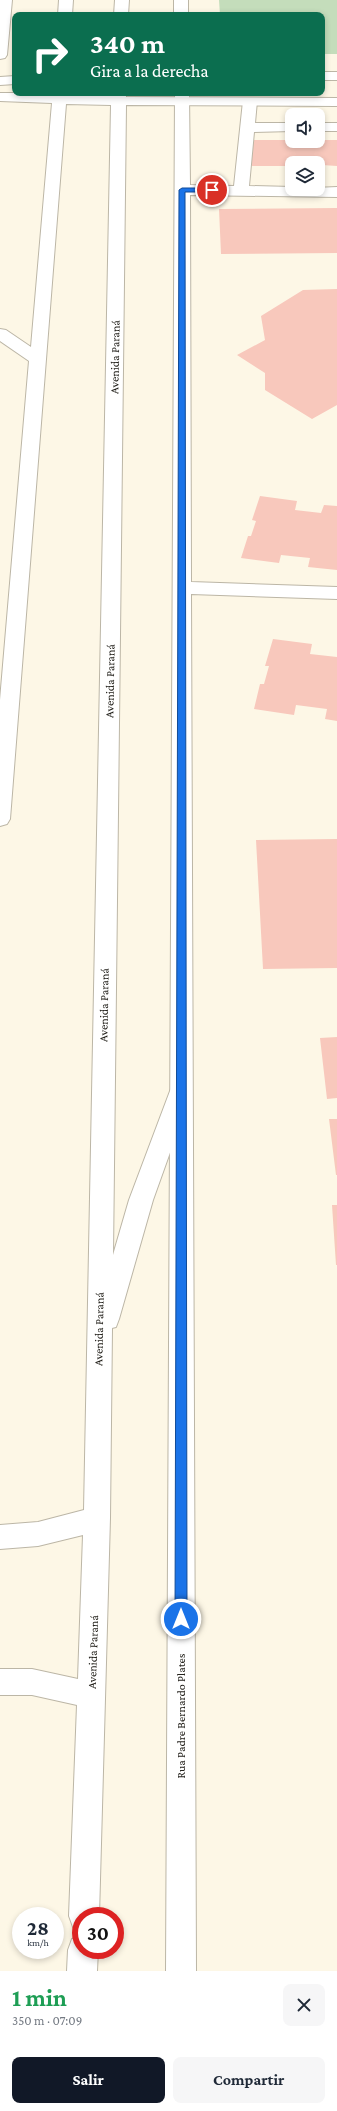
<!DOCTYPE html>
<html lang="es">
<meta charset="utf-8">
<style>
:root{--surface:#fff;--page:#f6f6f7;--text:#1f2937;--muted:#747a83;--accent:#111827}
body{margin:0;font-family:"Crimson Pro",serif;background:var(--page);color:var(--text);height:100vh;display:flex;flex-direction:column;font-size:15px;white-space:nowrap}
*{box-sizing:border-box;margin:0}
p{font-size:13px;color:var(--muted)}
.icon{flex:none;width:22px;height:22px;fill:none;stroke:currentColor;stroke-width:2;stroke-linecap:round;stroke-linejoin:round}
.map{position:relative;height:1971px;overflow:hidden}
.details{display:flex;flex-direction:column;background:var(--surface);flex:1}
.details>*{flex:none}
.top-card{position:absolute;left:12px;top:12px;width:313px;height:84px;border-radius:8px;box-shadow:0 2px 6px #0003;background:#0b6e4f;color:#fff;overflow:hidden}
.tools{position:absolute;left:285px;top:108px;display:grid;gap:8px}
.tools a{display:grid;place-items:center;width:40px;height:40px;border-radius:8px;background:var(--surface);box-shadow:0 2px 6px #0003;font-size:20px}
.speed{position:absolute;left:12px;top:1907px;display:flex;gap:8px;font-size:20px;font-weight:700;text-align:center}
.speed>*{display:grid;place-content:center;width:52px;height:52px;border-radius:50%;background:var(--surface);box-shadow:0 2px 6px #0003;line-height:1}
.speed small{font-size:10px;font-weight:400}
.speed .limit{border:6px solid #d22;background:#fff;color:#111}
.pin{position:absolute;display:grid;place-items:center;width:34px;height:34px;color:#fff;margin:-17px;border:2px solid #fff;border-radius:50%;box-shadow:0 1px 4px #0007}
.me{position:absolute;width:44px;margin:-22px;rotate:0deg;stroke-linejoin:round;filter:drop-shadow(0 0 3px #0008)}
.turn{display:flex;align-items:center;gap:14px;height:84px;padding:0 12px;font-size:18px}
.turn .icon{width:52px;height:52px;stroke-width:2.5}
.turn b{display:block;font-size:28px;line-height:34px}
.round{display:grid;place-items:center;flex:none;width:42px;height:42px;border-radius:8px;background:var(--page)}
.head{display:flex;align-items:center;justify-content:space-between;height:68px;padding:0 12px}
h1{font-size:24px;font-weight:700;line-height:30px;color:#1e9e55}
.cta{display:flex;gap:8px;margin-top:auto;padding:8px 12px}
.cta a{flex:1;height:46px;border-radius:8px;background:var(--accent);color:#fff;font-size:16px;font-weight:700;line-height:46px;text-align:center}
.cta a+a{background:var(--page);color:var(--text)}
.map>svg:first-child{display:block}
.green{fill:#c4ddbb}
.building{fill:#f8c8bc}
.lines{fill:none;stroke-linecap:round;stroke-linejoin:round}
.minor-casing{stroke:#bcb6a6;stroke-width:2}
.major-casing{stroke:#bcb6a6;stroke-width:2}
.minor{fill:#fff;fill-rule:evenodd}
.major{fill:#fff;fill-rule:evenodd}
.route{fill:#1a73e8;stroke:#114b97}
.labels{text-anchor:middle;stroke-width:3;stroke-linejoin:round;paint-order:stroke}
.street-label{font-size:12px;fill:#24221c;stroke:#fff}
</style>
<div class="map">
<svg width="337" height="1971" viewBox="0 0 337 1971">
<rect width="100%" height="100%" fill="#fdf7e6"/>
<path class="green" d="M 219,0 L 337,0 L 337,54 L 322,54 L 322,15 L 220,15 Z"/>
<path class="building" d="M 251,140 L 337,140 L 337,166 L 292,163 L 292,166 L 252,166 Z
M 337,208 L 337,253 L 221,254 L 219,209 Z
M 337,289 L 337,405 L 312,419 L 265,390 L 265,373 L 237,355 L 265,340 L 261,316 L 303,290 Z
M 260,496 L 297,501 L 295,510 L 321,513 L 324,505 L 337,506 L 337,570 L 308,567 L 310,558 L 281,555 L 279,563 L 241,558 L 248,536 L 251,536 L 256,521 L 252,520 Z
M 273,639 L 312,644 L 310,654 L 337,657 L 337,721 L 325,719 L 327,709 L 296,705 L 294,715 L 254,709 L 260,684 L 264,684 L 269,666 L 265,666 Z
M 337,839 L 337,968 L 263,969 L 256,840 Z
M 337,1037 L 337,1098 L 327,1099 L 320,1038 Z
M 329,1119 L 337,1119 L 337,1175 L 336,1175 Z
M 332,1205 L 337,1205 L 337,1265 L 336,1265 Z"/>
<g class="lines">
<defs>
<path id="minor" d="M 0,0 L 12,0 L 7,55 L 5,58 L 0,59 Z
M 174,0 L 188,0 L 188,15 L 174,15 Z
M 175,93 L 189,93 L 190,185 L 234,186 L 243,101 L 245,98 L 255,98 L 257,101 L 255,123 L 292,123 L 292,131 L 254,132 L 249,186 L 292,187 L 292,189 L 337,187 L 337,197 L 190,195 L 191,582 L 337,587 L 337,599 L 191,594 L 196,1971 L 166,1971 Z
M 318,123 L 337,123 L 337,131 L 318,131 Z"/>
<path id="major" d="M 59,0 L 73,0 L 72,15 L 58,15 Z
M 115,0 L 129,0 L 128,15 L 114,15 Z
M 322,72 L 337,72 L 337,80 L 322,80 Z
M 15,76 L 15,84 L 0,85 L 0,77 Z
M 0,93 L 67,93 L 67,95 L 112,96 L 112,93 L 126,93 L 126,97 L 337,98 L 337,106 L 126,105 L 113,1255 L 129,1200 L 170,1091 L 173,1085 L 181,1082 L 189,1085 L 192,1091 L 153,1200 L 119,1319 L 116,1327 L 112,1328 L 110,1518 L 99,1916 L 81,1916 L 81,1930 L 73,1927 L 69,1916 L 77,1705 L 32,1695 L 0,1695 L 0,1669 L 32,1669 L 78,1679 L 83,1535 L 38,1546 L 0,1549 L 0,1525 L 38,1522 L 84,1510 L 111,105 L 66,104 L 10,819 L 7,824 L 0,826 L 0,700 L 29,361 L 0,341 L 0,329 L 6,330 L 31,347 L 52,103 L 0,101 Z
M 81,1936 L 81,1950 L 98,1950 L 97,1971 L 67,1971 L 68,1950 L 72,1939 Z"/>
</defs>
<use href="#minor" class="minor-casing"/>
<use href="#major" class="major-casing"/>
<use href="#minor" class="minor"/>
<use href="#major" class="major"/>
</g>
<path class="route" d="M 212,188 L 214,189 L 214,192 L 185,192 L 187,1619 L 185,1623 L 181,1624 L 177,1623 L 175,1619 L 179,190 L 182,188 Z"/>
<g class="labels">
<g class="street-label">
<text transform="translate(115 357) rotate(-89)" y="4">Avenida Paraná</text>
<text transform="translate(110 681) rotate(-89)" y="4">Avenida Paraná</text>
<text transform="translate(104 1005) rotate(-89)" y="4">Avenida Paraná</text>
<text transform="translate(99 1329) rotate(-89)" y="4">Avenida Paraná</text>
<text transform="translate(93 1652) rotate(-88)" y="4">Avenida Paraná</text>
<text transform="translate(181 1716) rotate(-90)" y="4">Rua Padre Bernardo Plates</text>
</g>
</g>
</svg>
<div class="tools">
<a><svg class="icon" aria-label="sound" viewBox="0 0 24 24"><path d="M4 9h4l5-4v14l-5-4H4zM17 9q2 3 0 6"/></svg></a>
<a><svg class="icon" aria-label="layers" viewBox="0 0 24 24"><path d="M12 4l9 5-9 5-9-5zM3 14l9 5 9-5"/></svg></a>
</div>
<div class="speed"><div>28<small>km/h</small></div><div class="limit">30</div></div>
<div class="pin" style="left:212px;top:190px;background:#d93025"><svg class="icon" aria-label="arrive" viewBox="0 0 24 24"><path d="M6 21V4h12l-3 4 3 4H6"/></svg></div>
<svg class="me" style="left:181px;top:1619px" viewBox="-20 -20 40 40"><circle r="17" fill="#1a73e8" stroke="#fff" stroke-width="3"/><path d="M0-11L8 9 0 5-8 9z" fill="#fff"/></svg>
<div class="top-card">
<div class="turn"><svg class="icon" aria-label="right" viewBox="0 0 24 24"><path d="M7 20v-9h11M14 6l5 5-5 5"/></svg><div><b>340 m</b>Gira a la derecha</div></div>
</div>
</div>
<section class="details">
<div class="head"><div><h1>1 min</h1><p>350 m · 07:09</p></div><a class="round"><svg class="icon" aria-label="close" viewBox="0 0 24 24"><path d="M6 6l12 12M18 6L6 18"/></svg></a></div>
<div class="cta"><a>Salir</a><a>Compartir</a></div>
</section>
